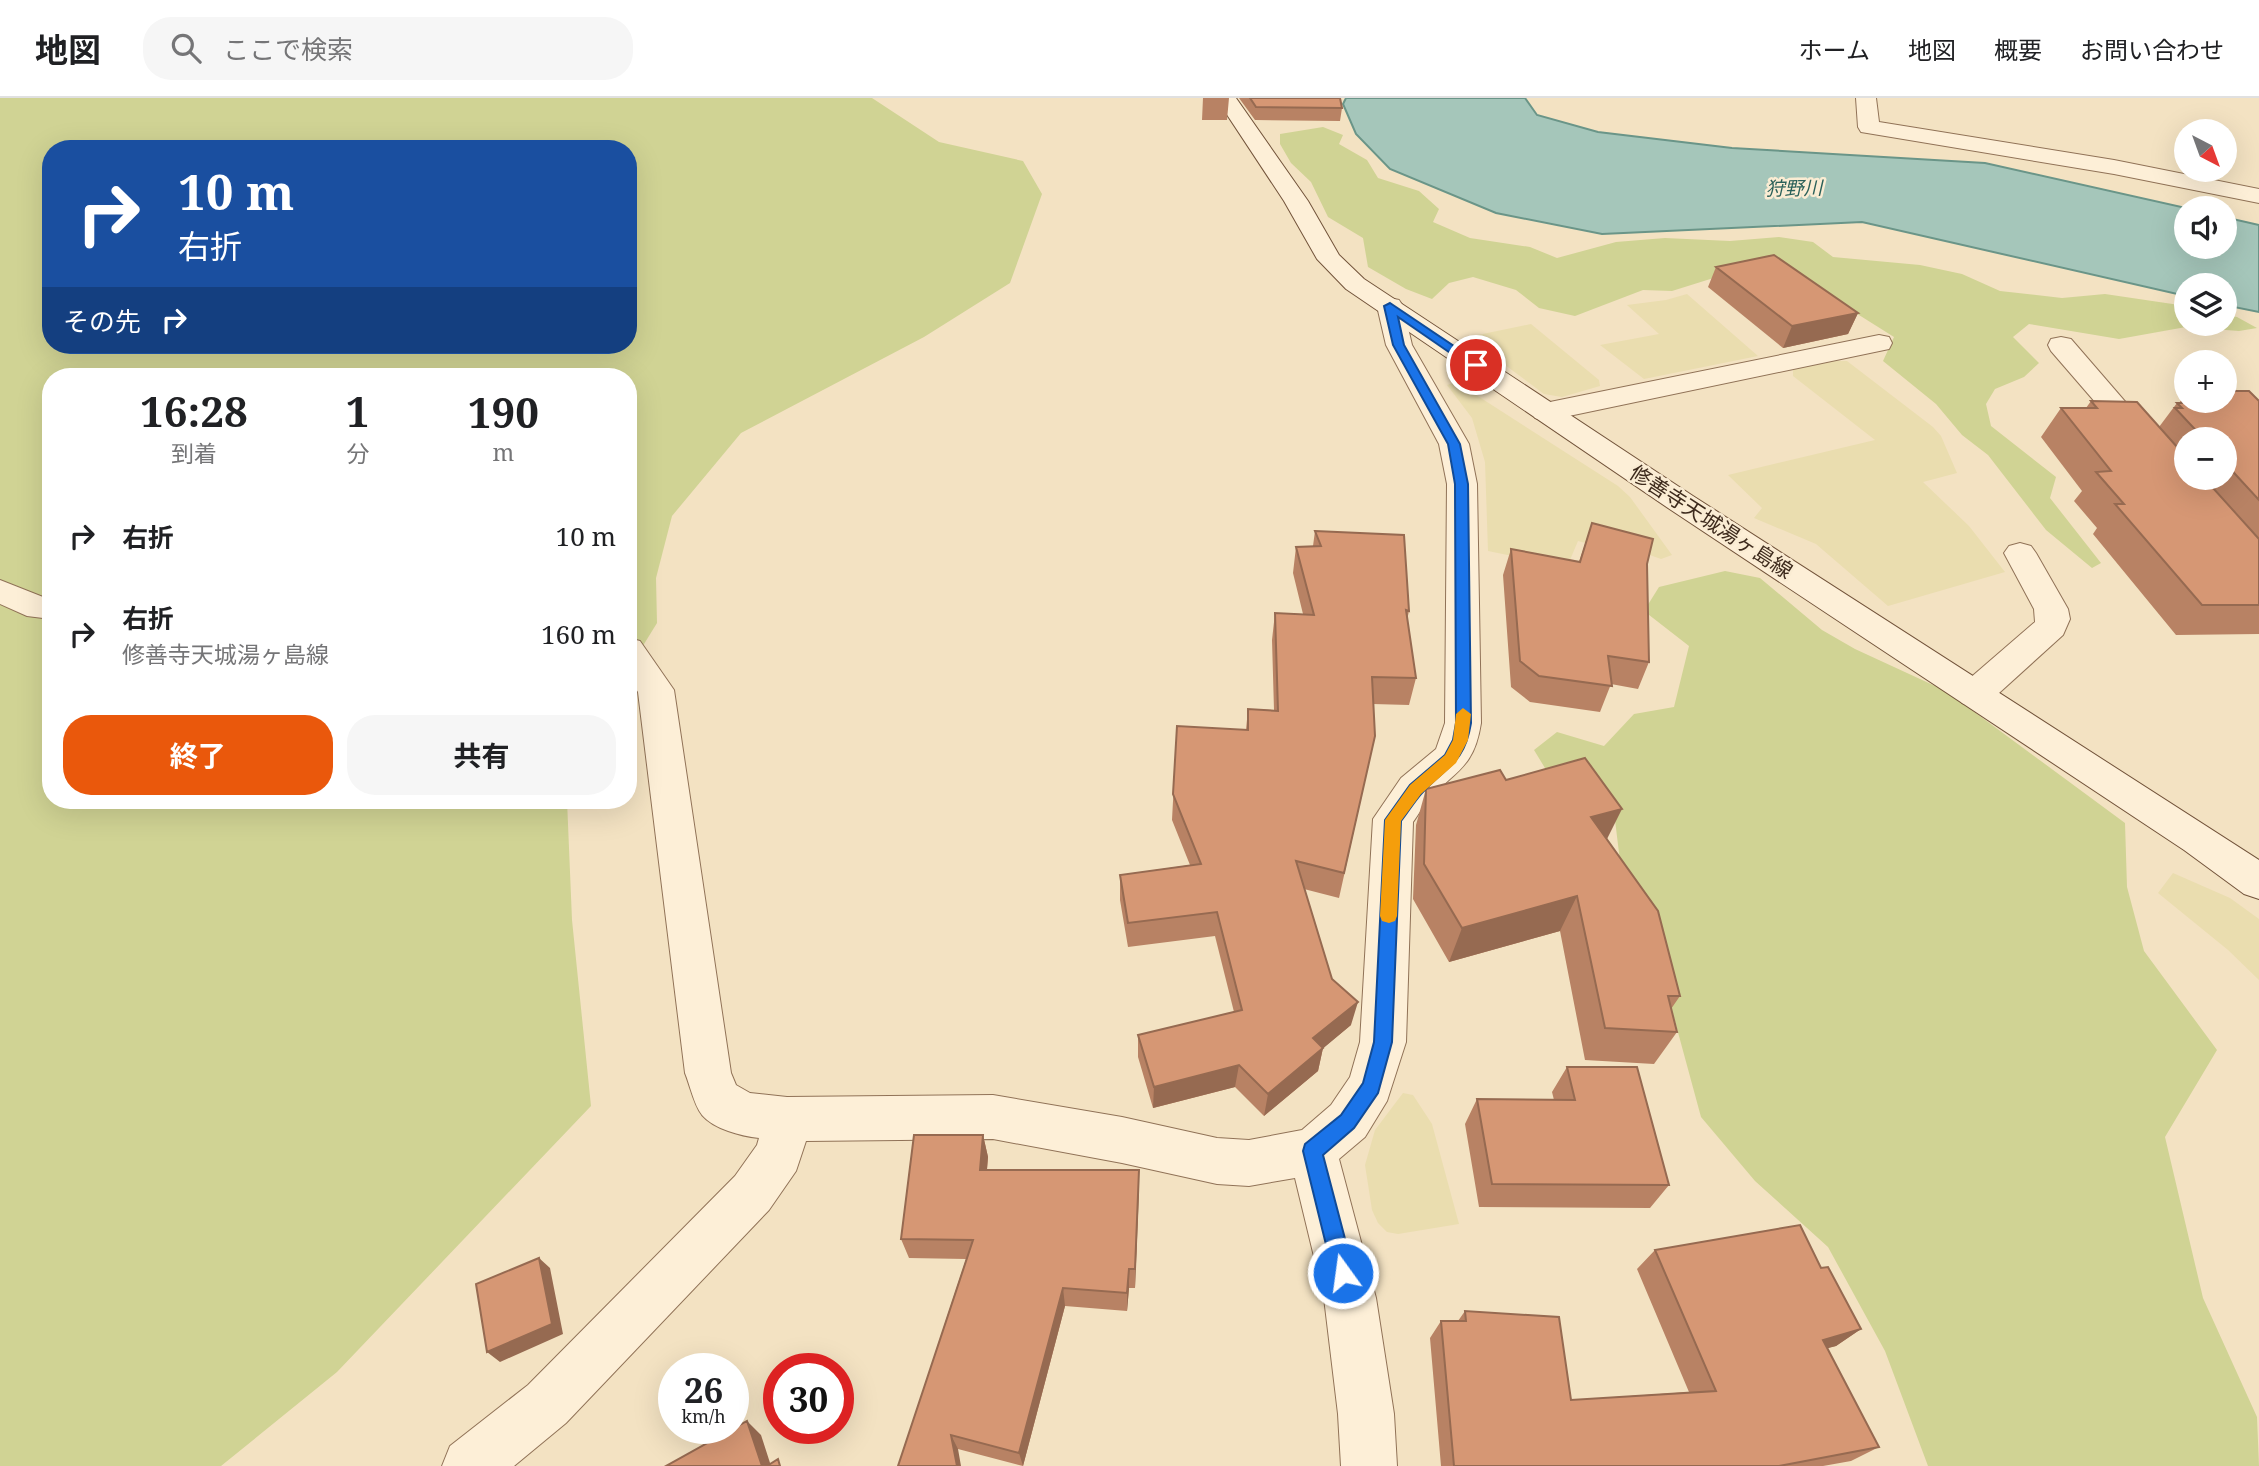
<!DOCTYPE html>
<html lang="ja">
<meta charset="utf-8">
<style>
:root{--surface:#fff;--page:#f6f6f6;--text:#202124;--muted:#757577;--line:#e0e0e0;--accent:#ea580c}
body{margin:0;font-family:"Noto Serif","Noto Sans JP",serif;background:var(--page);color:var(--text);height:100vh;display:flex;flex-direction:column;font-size:26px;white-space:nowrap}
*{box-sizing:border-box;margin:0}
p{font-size:23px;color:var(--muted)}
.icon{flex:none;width:38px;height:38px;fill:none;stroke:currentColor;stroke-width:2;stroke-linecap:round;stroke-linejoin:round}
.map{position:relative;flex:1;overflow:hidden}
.details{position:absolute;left:42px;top:270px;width:595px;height:441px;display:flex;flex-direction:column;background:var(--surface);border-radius:28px;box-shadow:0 7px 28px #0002}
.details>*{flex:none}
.banner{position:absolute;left:42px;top:42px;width:595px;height:214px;border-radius:28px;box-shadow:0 7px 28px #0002;background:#1a4fa0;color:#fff;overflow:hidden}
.needle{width:46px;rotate:139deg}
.controls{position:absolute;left:2174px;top:21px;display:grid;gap:14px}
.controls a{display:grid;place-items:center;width:63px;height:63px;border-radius:50%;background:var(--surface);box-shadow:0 7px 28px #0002;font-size:35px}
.speed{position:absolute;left:658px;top:1255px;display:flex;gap:14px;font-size:35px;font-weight:700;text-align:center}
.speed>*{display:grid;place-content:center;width:91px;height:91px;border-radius:50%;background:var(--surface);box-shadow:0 7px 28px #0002;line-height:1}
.speed small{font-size:18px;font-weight:400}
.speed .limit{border:10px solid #d22;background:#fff;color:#111}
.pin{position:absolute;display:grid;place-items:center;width:60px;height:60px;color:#fff;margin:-30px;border:4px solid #fff;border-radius:50%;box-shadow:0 2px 7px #0007}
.me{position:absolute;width:77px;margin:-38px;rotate:346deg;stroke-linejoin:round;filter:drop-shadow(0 0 5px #0008)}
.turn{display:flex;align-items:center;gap:24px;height:147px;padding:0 21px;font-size:32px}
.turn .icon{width:91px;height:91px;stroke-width:2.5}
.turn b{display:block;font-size:49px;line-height:60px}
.then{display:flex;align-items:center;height:66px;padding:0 21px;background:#0003;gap:14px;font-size:26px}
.eta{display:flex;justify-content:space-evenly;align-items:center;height:119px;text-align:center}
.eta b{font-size:42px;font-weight:700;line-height:49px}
.cta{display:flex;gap:14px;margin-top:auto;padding:14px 21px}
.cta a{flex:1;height:80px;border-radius:28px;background:var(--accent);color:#fff;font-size:28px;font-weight:700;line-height:80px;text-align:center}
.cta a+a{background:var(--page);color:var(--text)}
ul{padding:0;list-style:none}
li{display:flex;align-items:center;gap:21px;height:98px;padding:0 21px}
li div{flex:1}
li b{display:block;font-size:26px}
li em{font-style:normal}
header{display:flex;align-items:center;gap:42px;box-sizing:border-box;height:98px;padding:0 35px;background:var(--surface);border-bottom:2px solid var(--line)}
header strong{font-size:33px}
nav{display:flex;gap:38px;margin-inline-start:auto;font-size:24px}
.search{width:490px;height:63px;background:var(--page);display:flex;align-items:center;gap:18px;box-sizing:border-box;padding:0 24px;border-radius:28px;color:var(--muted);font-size:26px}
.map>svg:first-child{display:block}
.farmland{fill:#eaddaf}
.green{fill:#d0d394;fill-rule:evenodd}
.water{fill:#a5c6ba;stroke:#6a9588;stroke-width:2}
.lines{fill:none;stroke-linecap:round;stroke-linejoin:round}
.minor-casing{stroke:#907257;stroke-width:2}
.secondary-casing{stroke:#72533a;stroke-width:2}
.minor{fill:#fdefd7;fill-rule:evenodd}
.secondary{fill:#fdefd7;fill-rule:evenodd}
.wall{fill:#b88264;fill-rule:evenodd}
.shaded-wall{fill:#966a51}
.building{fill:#d69774;stroke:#966a51;stroke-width:2}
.route{fill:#1a73e8;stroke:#114b97;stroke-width:2}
.slow{fill:#f59e0b}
.labels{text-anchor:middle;stroke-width:5;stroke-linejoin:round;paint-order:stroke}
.far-water-label{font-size:19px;font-style:italic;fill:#2a6059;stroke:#faecd3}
.street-label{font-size:21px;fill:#3e2b1d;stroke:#faecd3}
</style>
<header>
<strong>地図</strong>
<div class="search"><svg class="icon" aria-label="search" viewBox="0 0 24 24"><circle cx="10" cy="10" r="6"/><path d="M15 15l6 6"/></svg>ここで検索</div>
<nav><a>ホーム</a><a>地図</a><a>概要</a><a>お問い合わせ</a></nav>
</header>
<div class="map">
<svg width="2259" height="1368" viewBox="0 0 2259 1368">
<rect width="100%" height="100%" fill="#f3e2c2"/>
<path class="farmland" d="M 1687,196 L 1758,258 L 1644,281 L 1600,247 L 1659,236 L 1627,207 L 1666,202 Z
M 1531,226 L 1599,282 L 1600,288 L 1562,299 L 1544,296 L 1497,261 L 1473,238 Z
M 1832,263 L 1847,263 L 1933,329 L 1941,338 L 1957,375 L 1923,384 L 1969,428 L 2005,474 L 1888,508 L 1816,446 L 1754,420 L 1762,410 L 1728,377 L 1875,342 L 1793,278 L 1793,271 Z
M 1456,284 L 1618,388 L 1630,399 L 1672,457 L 1661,461 L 1630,450 L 1622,455 L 1578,443 L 1567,469 L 1488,453 L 1485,364 L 1472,320 L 1447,287 Z
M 2173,775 L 2230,800 L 2259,821 L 2259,882 L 2228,852 L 2158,795 Z
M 1403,995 L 1413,997 L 1432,1026 L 1459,1126 L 1398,1136 L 1387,1134 L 1378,1125 L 1372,1112 L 1365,1067 L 1375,1032 Z"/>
<path class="green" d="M 0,0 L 872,0 L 939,44 L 1023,63 L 1042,96 L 1010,185 L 924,239 L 741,335 L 672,418 L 656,480 L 657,525 L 628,572 L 628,278 L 51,278 L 51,702 L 567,702 L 572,822 L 591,1008 L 337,1274 L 221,1368 L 0,1368 ZM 51,51 L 628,51 L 628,247 L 51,247 Z
M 1323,29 L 1343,37 L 1339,46 L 1367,62 L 1378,80 L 1419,93 L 1439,111 L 1433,124 L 1470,140 L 1530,149 L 1557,160 L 1616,144 L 1665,140 L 1730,143 L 1779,139 L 1813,144 L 1833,159 L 1920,167 L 1962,176 L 2000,193 L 2062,200 L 2105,196 L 2186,208 L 2186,226 L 2224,226 L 2224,216 L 2237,219 L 2257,230 L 2239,233 L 2186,229 L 2119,241 L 2029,226 L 2013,239 L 2039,265 L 2024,279 L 1995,291 L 1986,306 L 1991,328 L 2056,379 L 2050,400 L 2101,465 L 2092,470 L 2046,432 L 1988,357 L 1962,337 L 1936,306 L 1883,263 L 1894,239 L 1816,190 L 1739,172 L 1672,193 L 1643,192 L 1575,218 L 1539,210 L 1516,192 L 1473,179 L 1449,185 L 1432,201 L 1406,191 L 1368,169 L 1363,140 L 1328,119 L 1311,84 L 1291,65 L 1280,46 L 1280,36 Z
M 1725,473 L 1760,480 L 1822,532 L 1855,551 L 1946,593 L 2125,725 L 2127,789 L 2144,853 L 2217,952 L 2165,1039 L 2203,1200 L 2257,1319 L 2259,1368 L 1928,1368 L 1885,1253 L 1828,1149 L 1755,1083 L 1701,1019 L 1654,846 L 1620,763 L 1615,722 L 1548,675 L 1534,652 L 1557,634 L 1604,648 L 1634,616 L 1674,609 L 1689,548 L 1644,513 L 1659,489 Z"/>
<path class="water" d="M 1346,0 L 1525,0 L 1537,17 L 1598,34 L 1732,50 L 1985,65 L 2186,110 L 2186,149 L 2224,149 L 2224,119 L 2259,127 L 2259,214 L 2224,207 L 2224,187 L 2186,187 L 2186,198 L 1862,124 L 1602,136 L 1496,115 L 1390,71 L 1356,36 L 1343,6 Z"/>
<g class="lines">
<defs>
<path id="minor" d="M 1856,0 L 1876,0 L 1879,24 L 2114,62 L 2259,91 L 2259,105 L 2114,76 L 1861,34 L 1858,29 Z
M 1390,200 L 1399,202 L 1403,208 L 1412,247 L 1469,346 L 1477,386 L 1481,625 C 1474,670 1456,672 1429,701 C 1423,708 1418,717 1413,724 L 1406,944 L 1387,1003 L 1365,1039 L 1339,1061 L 1376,1200 L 1394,1316 L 1397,1368 L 1341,1368 L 1338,1316 L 1324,1200 L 1295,1080 L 1249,1088 L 1217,1086 L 1122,1065 L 993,1041 L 806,1043 L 796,1073 L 769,1112 L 566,1325 L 514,1368 L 442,1368 L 450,1348 L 528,1287 L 735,1078 L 757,1047 L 759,1040 C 741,1038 714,1031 702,1017 C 694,1007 690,987 685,975 L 638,594 L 628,579 L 628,540 L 640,543 L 674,592 L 731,975 L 736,987 L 750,995 L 787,999 L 993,997 L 1122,1019 L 1217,1040 L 1249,1042 L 1302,1032 L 1331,1007 L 1350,979 L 1360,944 L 1373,721 L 1401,680 L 1436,651 L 1445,625 L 1447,386 L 1439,346 L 1386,247 L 1377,208 L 1381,202 Z
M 1879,237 L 1889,239 L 1892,245 L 1889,251 L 1545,323 L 1535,320 L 1531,314 L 1535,308 L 1545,305 Z
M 2061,239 L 2071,241 L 2154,337 L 2159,343 L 2154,349 L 2144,352 L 2134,349 L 2051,253 L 2048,247 L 2051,241 Z
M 2020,445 L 2031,448 L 2036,455 L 2068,511 L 2070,521 L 2063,537 L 1988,605 L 1975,609 L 1962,605 L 1957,596 L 1962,587 L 2035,524 L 2034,511 L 2004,455 L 2009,448 Z
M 0,482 L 43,499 L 51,499 L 51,521 L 27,518 L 0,506 Z"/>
<path id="secondary" d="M 1216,0 L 1236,0 L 1308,103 L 1339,157 L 1364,181 L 1693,398 L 2259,762 L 2259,801 L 2244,796 L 2184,752 L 1671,412 L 1346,191 L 1317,161 L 1284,103 Z"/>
</defs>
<use href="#minor" class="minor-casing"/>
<use href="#secondary" class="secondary-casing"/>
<use href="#minor" class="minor"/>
<use href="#secondary" class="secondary"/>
</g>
<path class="wall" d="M 1203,0 L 1229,0 L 1227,22 L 1202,22 Z
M 1239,0 L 1340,0 L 1342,10 L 1340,23 L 1255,22 Z
M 1716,169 L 1858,215 L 1848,236 L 1783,250 L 1708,189 Z
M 2186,296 L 2186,303 L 2259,303 L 2259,536 L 2176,537 L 2093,436 L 2097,430 L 2074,403 L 2082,393 L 2041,339 L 2061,310 L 2086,310 L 2091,303 L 2159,329 L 2177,305 L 2179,305 ZM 2186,341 L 2224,341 L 2224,380 L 2186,380 Z
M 1592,425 L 1647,466 L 1649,564 L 1638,591 L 1611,586 L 1600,614 L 1530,604 L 1511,589 L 1503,477 L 1511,451 L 1579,464 Z
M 1315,433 L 1409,513 L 1407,522 L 1416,580 L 1409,607 L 1373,606 L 1375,638 L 1339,800 L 1304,791 L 1332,881 L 1351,927 L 1323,950 L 1318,973 L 1264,1018 L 1235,989 L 1153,1010 L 1138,959 L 1138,937 L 1234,914 L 1215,838 L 1128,849 L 1120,802 L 1120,777 L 1190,767 L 1172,722 L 1177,628 L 1246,632 L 1248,611 L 1274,612 L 1272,542 L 1275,515 L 1303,516 L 1293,475 L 1296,449 L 1313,448 Z
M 1506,682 L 1607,741 L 1680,898 L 1671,911 L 1677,934 L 1654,966 L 1585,962 L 1560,833 L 1449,864 L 1413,801 L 1416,727 L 1426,691 Z
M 1567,969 L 1669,1087 L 1650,1110 L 1479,1109 L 1465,1026 L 1477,1001 L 1554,1002 L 1552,994 Z
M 983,1037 L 988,1059 L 987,1072 L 1139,1072 L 1135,1190 L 1129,1190 L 1127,1213 L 1065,1208 L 1023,1368 L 958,1351 L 898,1368 L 966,1161 L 909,1160 L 901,1141 Z
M 1655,1152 L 1821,1170 L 1861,1231 L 1836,1248 L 1827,1250 L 1879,1349 L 1851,1363 L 1823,1368 L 1441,1368 L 1430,1240 L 1441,1223 L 1458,1223 L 1465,1213 L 1571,1302 L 1689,1294 L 1637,1171 Z"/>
<path class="shaded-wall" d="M 1858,215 L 1848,236 L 1783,250 L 1792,228 Z
M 1622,711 L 1604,747 L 1591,719 Z
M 1577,798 L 1560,833 L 1449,864 L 1462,830 Z
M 1358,904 L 1351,927 L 1308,963 L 1313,940 Z
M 1323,950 L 1318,973 L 1264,1018 L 1268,996 Z
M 1239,967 L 1235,989 L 1153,1010 L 1154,989 Z
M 983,1037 L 988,1059 L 985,1093 L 980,1072 Z
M 1139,1072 L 1139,1093 L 1135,1190 L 1135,1171 Z
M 539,1160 L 550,1170 L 563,1236 L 500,1264 L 487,1254 Z
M 1129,1171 L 1129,1190 L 1127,1213 L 1127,1195 Z
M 1063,1190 L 1065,1208 L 1023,1368 L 1019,1355 Z
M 1861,1231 L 1836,1248 L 1799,1258 L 1823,1242 Z
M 747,1323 L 761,1337 L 771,1368 L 762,1368 Z
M 951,1337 L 958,1351 L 961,1368 L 957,1368 Z"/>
<path class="building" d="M 1250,0 L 1340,0 L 1342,10 L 1256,9 Z
M 1774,157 L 1858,215 L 1792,228 L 1716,169 Z
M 2224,293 L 2249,293 L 2259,303 L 2259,402 L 2224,364 L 2224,341 L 2204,341 L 2175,310 L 2182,310 L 2177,305 L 2200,305 L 2198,303 L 2224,303 Z
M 2091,303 L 2137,304 L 2186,359 L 2186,380 L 2204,380 L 2259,441 L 2259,507 L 2202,507 L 2115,406 L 2124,406 L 2096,374 L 2111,373 L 2061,310 L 2097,310 Z
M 1592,425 L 1653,441 L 1647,466 L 1649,564 L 1608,558 L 1612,588 L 1539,578 L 1520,563 L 1511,451 L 1580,464 Z
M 1315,433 L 1404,437 L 1409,513 L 1406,512 L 1416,580 L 1372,579 L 1375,638 L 1344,775 L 1296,763 L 1332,881 L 1358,904 L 1313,940 L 1323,950 L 1268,996 L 1239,967 L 1154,989 L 1138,937 L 1242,912 L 1217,814 L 1128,825 L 1120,777 L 1201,766 L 1173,696 L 1177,628 L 1248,632 L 1248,611 L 1278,613 L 1275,515 L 1314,517 L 1296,449 L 1321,448 Z
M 1585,660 L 1622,711 L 1591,719 L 1658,813 L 1680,898 L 1668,898 L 1677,934 L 1605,930 L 1577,798 L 1462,830 L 1424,766 L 1426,691 L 1500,672 L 1506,682 Z
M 1567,969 L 1637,969 L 1669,1087 L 1492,1086 L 1477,1001 L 1575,1002 Z
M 914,1037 L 983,1037 L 980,1072 L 1139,1072 L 1135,1171 L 1129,1171 L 1127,1195 L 1063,1190 L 1019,1355 L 951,1337 L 957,1368 L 898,1368 L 973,1142 L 901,1141 Z
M 1800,1127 L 1821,1170 L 1828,1169 L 1861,1231 L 1823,1242 L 1879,1349 L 1779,1368 L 1454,1368 L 1441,1223 L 1466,1223 L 1465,1213 L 1559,1219 L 1571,1302 L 1716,1293 L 1655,1152 Z
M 539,1160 L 552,1226 L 487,1254 L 476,1186 Z
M 747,1323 L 762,1368 L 666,1368 Z
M 778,1361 L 780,1368 L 767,1368 Z"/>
<path class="route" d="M 1390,205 L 1482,267 L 1472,270 L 1398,219 L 1404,247 L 1460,346 L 1468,386 L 1471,625 C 1464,667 1446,668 1421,696 C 1414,704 1408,714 1401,723 L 1392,944 L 1378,995 L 1354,1030 L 1323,1057 L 1354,1175 L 1351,1183 L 1343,1186 L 1336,1183 L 1333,1175 L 1303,1053 L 1305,1046 L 1341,1017 L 1363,985 L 1374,944 L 1385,722 L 1410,687 L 1445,657 L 1453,642 L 1456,625 L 1455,386 L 1448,346 L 1393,247 L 1384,208 Z"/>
<path class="slow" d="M 1463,610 L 1471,616 L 1468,642 L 1456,665 L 1421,696 L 1401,723 L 1397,818 L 1395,823 L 1389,825 L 1382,823 L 1380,818 L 1385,722 L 1410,687 L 1445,657 L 1453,642 L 1456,616 Z"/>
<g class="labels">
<g class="far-water-label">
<text transform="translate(1794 90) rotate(-1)" y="7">狩野川</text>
</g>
<g class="street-label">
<text transform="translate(1711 424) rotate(33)" y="7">修善寺天城湯ヶ島線</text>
</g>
</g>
</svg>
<div class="controls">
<a><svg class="needle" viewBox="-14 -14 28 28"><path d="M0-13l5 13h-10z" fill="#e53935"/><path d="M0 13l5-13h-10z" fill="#757577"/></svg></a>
<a><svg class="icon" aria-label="sound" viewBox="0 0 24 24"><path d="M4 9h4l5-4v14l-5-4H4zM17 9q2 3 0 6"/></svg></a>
<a><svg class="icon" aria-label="layers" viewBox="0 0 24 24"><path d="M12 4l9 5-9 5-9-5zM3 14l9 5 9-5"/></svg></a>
<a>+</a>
<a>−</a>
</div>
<div class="speed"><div>26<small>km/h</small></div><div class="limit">30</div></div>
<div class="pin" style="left:1476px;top:267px;background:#d93025"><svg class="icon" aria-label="arrive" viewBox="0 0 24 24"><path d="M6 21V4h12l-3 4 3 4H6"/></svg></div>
<svg class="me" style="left:1343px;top:1175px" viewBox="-20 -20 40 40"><circle r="17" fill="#1a73e8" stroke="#fff" stroke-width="3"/><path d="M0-11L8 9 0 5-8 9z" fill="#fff"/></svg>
<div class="banner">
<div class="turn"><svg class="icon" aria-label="right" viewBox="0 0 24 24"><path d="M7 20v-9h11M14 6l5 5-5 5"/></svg><div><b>10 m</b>右折</div></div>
<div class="then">その先<svg class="icon" aria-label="right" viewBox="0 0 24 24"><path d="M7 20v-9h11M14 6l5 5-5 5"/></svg></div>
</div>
<section class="details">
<div class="eta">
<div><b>16:28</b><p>到着</p></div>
<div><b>1</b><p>分</p></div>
<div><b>190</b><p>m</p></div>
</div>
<ul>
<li><svg class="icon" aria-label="right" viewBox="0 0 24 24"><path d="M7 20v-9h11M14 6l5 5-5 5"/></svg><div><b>右折</b></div><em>10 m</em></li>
<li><svg class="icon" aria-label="right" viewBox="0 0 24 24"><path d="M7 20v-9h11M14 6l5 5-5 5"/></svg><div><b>右折</b><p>修善寺天城湯ヶ島線</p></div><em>160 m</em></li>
</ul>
<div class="cta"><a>終了</a><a>共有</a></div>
</section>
</div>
